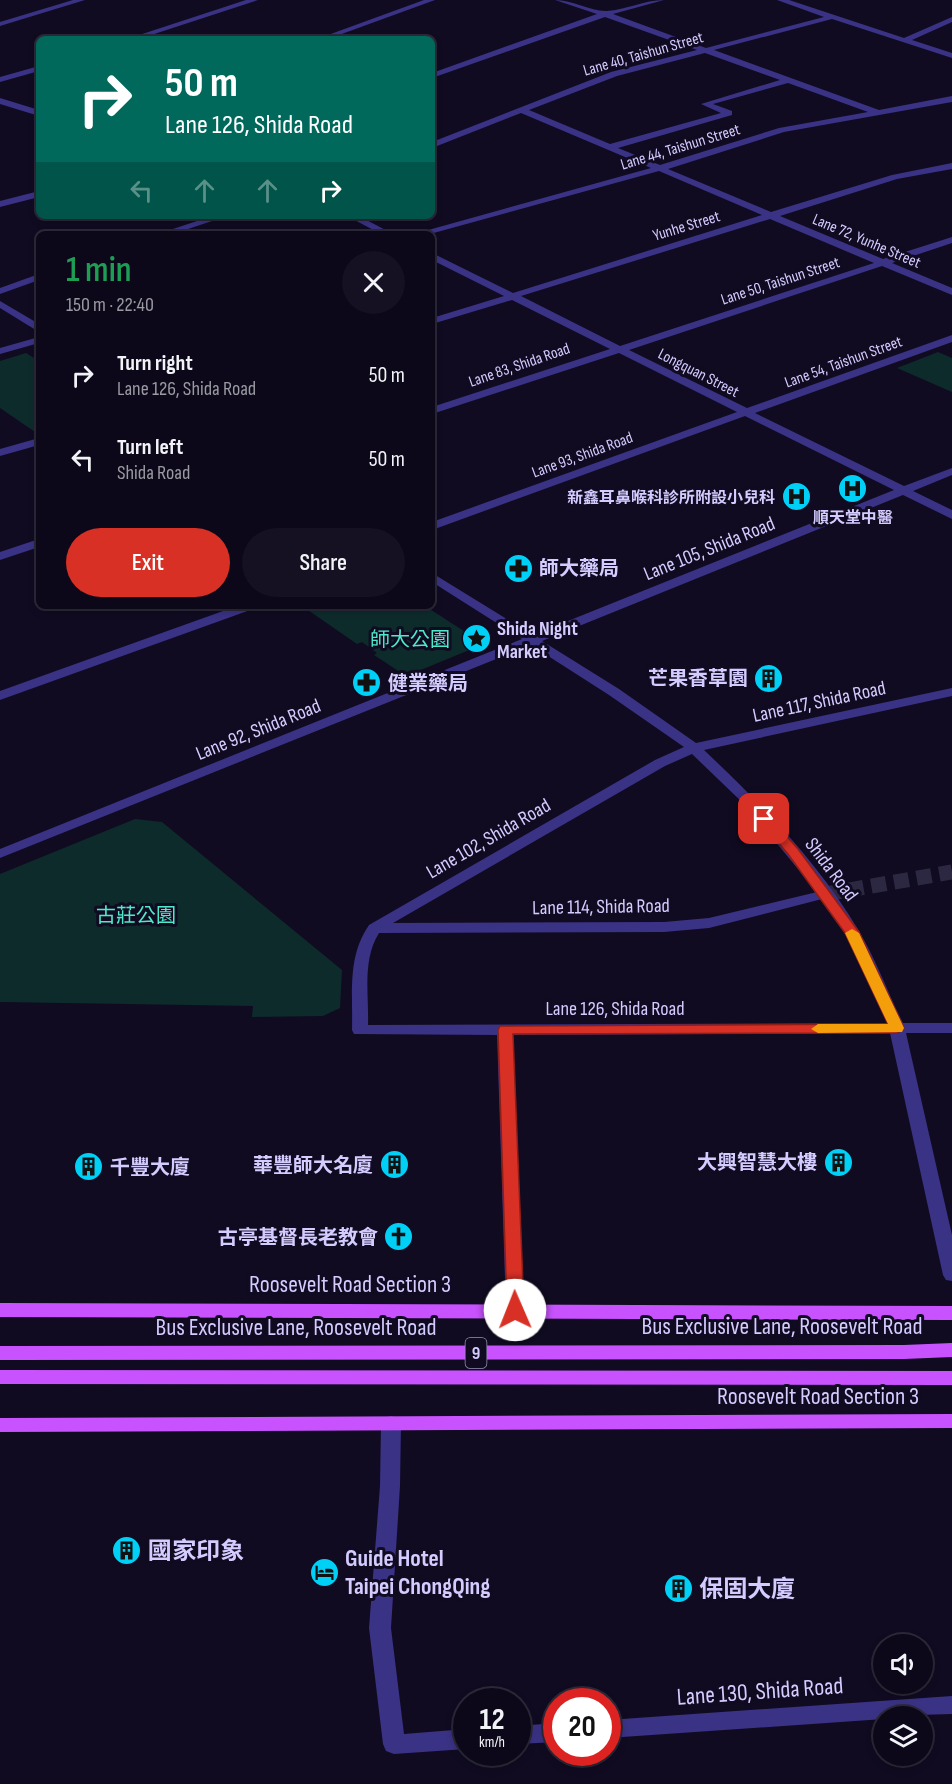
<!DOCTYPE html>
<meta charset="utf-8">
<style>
:root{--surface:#0c0819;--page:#151122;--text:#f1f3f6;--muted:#9a9aa2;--line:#2c2938;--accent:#d93025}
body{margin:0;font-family:"Sofia Sans Condensed","Noto Sans TC",sans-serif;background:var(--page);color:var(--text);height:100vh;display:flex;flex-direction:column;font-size:22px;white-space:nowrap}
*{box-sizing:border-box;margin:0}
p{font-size:20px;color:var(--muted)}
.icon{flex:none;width:33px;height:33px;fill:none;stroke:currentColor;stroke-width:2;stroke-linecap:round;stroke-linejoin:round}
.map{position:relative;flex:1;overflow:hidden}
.drawer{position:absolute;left:36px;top:231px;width:399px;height:378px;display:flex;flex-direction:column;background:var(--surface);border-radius:9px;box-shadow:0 3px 9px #0003,0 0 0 2px var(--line)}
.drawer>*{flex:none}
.banner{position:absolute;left:36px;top:36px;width:399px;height:183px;border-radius:9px;box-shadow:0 3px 9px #0003,0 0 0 2px var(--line);background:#00695c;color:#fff;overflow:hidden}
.tools{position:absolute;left:873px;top:1634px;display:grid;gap:12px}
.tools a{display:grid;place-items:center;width:60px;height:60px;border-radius:50%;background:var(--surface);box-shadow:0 3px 9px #0003,0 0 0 2px var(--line);font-size:30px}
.speed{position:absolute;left:453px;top:1688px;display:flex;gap:12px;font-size:30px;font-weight:700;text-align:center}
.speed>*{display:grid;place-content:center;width:78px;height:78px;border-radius:50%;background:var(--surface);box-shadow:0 3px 9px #0003,0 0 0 2px var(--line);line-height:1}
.speed small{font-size:15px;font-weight:400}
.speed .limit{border:9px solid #d22;background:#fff;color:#111}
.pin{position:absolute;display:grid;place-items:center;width:51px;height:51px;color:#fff;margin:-26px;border-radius:12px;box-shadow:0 3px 9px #0006}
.me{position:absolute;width:66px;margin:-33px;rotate:359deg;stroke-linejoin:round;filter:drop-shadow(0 0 4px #0008)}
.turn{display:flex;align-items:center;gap:21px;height:126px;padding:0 30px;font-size:27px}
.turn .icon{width:78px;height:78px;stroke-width:2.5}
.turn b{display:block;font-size:42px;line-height:51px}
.lanes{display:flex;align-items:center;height:57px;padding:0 30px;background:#0003;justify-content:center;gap:30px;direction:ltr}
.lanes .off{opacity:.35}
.round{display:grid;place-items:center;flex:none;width:63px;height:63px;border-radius:32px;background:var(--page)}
.overview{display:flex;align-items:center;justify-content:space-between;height:102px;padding:0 30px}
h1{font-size:36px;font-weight:600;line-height:45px;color:#1e9e55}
.button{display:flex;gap:12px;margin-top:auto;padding:12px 30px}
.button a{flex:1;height:69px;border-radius:36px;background:var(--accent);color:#fff;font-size:24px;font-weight:600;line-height:69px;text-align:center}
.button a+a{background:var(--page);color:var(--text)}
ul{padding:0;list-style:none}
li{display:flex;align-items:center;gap:18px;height:84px;padding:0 30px}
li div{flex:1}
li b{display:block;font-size:22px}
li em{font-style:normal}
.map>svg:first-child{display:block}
.green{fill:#0e2b2b}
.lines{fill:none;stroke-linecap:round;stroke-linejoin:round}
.minor-tunnel{stroke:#2d2842;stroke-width:15;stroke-dasharray:15 8;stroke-linecap:butt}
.minor{fill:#3a3284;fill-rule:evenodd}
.major{fill:#c952ff;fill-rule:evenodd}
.route{fill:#d93025;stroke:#8d1f18;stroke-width:1.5}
.slow{fill:#f59e0b}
.labels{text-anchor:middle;stroke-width:6;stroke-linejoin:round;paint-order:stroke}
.far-street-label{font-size:16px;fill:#d4cbff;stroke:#100b21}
.far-poi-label{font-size:16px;font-weight:bold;fill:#d4cbff;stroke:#100b21;text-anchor:end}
.shield{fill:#100b21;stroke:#9991bc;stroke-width:1.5}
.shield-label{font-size:18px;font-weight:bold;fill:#d4cbff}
.street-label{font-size:20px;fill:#d4cbff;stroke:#100b21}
.poi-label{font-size:20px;font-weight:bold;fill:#d4cbff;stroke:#100b21;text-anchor:start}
.park-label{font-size:20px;fill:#4ee8cb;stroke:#100b21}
.near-street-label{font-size:24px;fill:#d4cbff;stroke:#100b21}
.near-poi-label{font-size:24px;font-weight:bold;fill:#d4cbff;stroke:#100b21;text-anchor:start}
</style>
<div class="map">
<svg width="952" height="1784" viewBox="0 0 952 1784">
<rect width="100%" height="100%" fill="#100b21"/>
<path class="green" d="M 938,352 L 952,358 L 952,392 L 897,368 Z
M 26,353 L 39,361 L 38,434 L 0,408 L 0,361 Z
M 302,606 L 425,606 L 484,644 L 406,676 L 374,655 L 377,653 L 362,642 L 357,644 Z
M 135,819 L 162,822 L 342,970 L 340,1008 L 323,1016 L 252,1017 L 253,1006 L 0,1002 L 0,874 Z"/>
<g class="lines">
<path class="minor-tunnel" d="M 826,894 L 952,872"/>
<path class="minor" d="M 73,0 L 85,0 L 0,26 L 0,22 Z
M 246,0 L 258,0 L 139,39 L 127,39 Z
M 424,0 L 435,0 L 328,39 L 317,39 Z
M 555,0 C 573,0 592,12 607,11 C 626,10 644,0 664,0 L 613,14 L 706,48 L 824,17 L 777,0 L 789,0 L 904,38 L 952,17 L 952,22 L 912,40 L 952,53 L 952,58 L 832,19 L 714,50 L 879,110 L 952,96 L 952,102 L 784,132 L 668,169 L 771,212 L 892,175 L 952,163 L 952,169 L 897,179 L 780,216 L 883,259 L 952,237 L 952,243 L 892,263 L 952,288 L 952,295 L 882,266 L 629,350 L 747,408 L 952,335 L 952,342 L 755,413 L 904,486 L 952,468 L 952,475 L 913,491 L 952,510 L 952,519 L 903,495 L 542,641 L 619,689 L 696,743 L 952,688 L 952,696 L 704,750 C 761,804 819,863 859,931 C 876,960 888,993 903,1023 L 952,1023 L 952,1033 L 906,1033 L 952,1235 L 952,1281 L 946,1280 L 943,1275 L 890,1033 L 513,1035 L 524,1310 L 522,1315 L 515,1317 L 508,1315 L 506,1310 L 497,1035 L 354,1034 L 352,1030 C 353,993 347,957 369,925 L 655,760 L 684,747 L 609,695 L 531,645 L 0,858 L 0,849 L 522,639 L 432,582 L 432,573 L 533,635 L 894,490 L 745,416 L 432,530 L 432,522 L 737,412 L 619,353 L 432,414 L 432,407 L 610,349 L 512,300 L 432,324 L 432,318 L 504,296 L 432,260 L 432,253 L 513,293 L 762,215 L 659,171 L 430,234 L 414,234 L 651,168 L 521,113 L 432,148 L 432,142 L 611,72 L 697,50 L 605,17 L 432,78 L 432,73 L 597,14 ZM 705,53 L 780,80 L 701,104 L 721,113 L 610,144 L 529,110 L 617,76 ZM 788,83 L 868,112 L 779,128 L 660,165 L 618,148 L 732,115 L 732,111 L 713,104 ZM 770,219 L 874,263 L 620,346 L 521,296 ZM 692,754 L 745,805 L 817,892 L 709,918 L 664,922 L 393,923 L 665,766 ZM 822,899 L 844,932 L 887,1023 L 368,1025 C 369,994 362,960 379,933 L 664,932 L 709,928 Z
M 39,66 L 39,71 L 0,82 L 0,77 Z
M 0,98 L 39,110 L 39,116 L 0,104 Z
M 39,191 L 39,197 L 0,207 L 0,201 Z
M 212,216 L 227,216 L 173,234 L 158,234 Z
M 347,216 L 359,216 L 393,234 L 381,234 Z
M 39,274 L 39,280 L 0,294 L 0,288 Z
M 0,301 L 39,324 L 39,332 L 0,308 Z
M 39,337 L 39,343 L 0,354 L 0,348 Z
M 39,438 L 39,445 L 0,456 L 0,449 Z
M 39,539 L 39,547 L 0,560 L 0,552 Z
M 237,606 L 255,606 L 253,609 L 0,700 L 0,691 Z
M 391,1416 L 398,1418 L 401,1423 L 400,1486 L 391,1628 L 404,1734 L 466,1729 L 466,1749 L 394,1754 L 386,1751 L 383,1744 L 369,1628 L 380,1486 L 381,1423 L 384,1418 Z
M 952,1696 L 952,1714 L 884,1716 L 884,1719 L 608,1738 L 608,1720 Z
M 556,1723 L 556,1742 L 518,1744 L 518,1726 Z"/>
<path class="major" d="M 0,1303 L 952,1306 L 952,1320 L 0,1317 Z
M 952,1343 L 952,1357 L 904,1359 L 0,1360 L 0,1346 L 904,1345 Z
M 0,1370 L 952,1371 L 952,1385 L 0,1384 Z
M 952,1414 L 952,1428 L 0,1432 L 0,1418 Z"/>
</g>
<path class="route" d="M 764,815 L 769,816 L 798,849 L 859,932 L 904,1028 L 897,1033 L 513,1034 L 524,1310 L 521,1314 L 509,1314 L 507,1310 L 498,1030 L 500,1026 L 888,1024 L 845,933 L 788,854 L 758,819 Z"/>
<path class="slow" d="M 852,929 L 859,933 L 904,1028 L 902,1032 L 818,1033 L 811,1029 L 818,1024 L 888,1024 L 845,933 Z"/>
<defs>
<symbol id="hospital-disc" viewBox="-11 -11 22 22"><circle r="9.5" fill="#00cff6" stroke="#100b21"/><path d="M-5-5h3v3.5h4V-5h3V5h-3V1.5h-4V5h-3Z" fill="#111"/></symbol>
<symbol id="pharmacy-disc" viewBox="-11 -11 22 22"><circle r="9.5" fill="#00cff6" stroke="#100b21"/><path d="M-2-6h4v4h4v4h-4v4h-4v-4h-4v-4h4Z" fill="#111"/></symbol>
<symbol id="sight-disc" viewBox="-11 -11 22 22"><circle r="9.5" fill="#00cff6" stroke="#100b21"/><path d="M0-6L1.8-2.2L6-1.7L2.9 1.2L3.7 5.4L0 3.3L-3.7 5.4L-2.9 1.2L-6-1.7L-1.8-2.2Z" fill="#111"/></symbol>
<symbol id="building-disc" viewBox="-11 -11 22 22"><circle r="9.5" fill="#00cff6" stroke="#100b21"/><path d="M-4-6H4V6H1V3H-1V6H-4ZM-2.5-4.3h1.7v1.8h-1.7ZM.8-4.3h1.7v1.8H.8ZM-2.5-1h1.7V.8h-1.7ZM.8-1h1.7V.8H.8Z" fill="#111"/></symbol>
<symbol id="church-disc" viewBox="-11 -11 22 22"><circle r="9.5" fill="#00cff6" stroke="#100b21"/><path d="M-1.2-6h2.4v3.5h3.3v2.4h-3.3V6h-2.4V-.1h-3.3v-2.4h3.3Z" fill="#111"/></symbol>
<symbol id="hotel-disc" viewBox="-11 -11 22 22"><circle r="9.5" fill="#00cff6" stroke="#100b21"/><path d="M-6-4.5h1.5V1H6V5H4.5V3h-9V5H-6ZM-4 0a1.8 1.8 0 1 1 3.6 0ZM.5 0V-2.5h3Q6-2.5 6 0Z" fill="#111"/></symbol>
</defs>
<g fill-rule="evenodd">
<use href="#hospital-disc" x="836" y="472" width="33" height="33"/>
<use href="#hospital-disc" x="780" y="480" width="33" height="33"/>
<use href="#pharmacy-disc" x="502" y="552" width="33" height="33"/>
<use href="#sight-disc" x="460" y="622" width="33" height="33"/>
<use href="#building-disc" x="752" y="662" width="33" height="33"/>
<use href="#pharmacy-disc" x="350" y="666" width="33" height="33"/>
<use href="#building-disc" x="822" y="1146" width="33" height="33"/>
<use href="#building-disc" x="378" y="1148" width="33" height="33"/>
<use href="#building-disc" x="72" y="1150" width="33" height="33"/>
<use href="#church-disc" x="382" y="1220" width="33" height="33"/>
<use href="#building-disc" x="110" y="1534" width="33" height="33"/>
<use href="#hotel-disc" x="308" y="1556" width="33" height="33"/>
<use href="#building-disc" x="662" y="1572" width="33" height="33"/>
</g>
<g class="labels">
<g class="far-street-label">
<text transform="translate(643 53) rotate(-16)" y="6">Lane 40, Taishun Street</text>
<text transform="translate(680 146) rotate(-17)" y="6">Lane 44, Taishun Street</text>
<text transform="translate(686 225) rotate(-17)" y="6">Yunhe Street</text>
<text transform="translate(867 240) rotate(23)" y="6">Lane 72, Yunhe Street</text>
<text transform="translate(780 280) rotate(-18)" y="6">Lane 50, Taishun Street</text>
<text transform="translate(843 361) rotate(-20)" y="6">Lane 54, Taishun Street</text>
<text transform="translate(519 364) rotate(-19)" y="6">Lane 83, Shida Road</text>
<text transform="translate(699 372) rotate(27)" y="6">Longquan Street</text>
<text transform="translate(582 454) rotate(-20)" y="6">Lane 93, Shida Road</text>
</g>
<g class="far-poi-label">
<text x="775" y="503">新鑫耳鼻喉科診所附設小兒科</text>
<text x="853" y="523" text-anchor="middle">順天堂中醫</text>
</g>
<rect class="shield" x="465.5" y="1338" width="21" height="30" rx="4.5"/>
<g class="shield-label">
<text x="476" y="1359">9</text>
</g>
<g class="street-label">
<text transform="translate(709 548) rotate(-22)" y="7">Lane 105, Shida Road</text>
<text transform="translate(819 701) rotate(-12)" y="7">Lane 117, Shida Road</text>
<text transform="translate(258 729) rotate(-22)" y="7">Lane 92, Shida Road</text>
<text transform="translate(488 838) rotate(-30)" y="7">Lane 102, Shida Road</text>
<text transform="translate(832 869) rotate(53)" y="7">Shida Road</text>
<text transform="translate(601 906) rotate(-1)" y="7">Lane 114, Shida Road</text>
<text x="615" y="1015">Lane 126, Shida Road</text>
</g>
<g class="poi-label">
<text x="539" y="575">師大藥局</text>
<text x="497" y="635">Shida Night<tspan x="497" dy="23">Market</tspan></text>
<text x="748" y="685" text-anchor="end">芒果香草園</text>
<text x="388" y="690">健業藥局</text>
<text x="817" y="1169" text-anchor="end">大興智慧大樓</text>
<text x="373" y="1172" text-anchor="end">華豐師大名廈</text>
<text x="110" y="1174">千豐大廈</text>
<text x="378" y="1244" text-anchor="end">古亭基督長老教會</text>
</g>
<g class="park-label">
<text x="410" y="646">師大公園</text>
<text x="136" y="922">古莊公園</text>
</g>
<g class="near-street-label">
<text x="350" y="1292">Roosevelt Road Section 3</text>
<text x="782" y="1334">Bus Exclusive Lane, Roosevelt Road</text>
<text x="296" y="1335">Bus Exclusive Lane, Roosevelt Road</text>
<text x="818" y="1404">Roosevelt Road Section 3</text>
<text transform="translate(760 1691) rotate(-4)" y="8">Lane 130, Shida Road</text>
</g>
<g class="near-poi-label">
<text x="148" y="1559">國家印象</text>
<text x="345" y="1566">Guide Hotel<tspan x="345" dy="28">Taipei ChongQing</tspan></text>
<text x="699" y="1597">保固大廈</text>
</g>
</g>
</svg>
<div class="tools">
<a><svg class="icon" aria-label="sound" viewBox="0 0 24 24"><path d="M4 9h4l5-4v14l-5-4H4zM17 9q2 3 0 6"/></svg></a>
<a><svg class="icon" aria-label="layers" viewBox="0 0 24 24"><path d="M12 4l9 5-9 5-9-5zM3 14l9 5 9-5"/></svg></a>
</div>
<div class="speed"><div>12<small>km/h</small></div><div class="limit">20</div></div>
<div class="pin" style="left:764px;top:819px;background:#d93025"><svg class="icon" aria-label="arrive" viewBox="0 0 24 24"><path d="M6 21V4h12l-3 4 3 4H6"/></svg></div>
<svg class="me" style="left:515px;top:1310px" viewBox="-20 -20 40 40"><circle r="19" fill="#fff"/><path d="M0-13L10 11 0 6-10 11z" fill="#d93025"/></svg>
<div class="banner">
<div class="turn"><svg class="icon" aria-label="right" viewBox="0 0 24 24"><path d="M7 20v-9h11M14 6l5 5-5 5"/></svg><div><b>50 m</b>Lane 126, Shida Road</div></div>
<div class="lanes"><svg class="icon off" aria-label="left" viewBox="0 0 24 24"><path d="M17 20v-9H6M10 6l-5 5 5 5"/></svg><svg class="icon off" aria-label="ahead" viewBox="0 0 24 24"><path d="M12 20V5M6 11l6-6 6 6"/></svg><svg class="icon off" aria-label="ahead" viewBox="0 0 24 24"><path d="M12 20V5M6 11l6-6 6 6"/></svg><svg class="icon" aria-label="right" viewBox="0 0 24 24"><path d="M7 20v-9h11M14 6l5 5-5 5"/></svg></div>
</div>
<section class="drawer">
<div class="overview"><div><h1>1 min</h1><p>150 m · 22:40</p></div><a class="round"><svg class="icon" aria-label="close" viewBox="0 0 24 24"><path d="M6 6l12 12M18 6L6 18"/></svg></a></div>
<ul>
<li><svg class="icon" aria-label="right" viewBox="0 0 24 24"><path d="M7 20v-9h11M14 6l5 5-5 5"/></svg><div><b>Turn right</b><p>Lane 126, Shida Road</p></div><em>50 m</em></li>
<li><svg class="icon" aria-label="left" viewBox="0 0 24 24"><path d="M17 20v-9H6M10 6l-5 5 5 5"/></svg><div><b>Turn left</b><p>Shida Road</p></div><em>50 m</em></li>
</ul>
<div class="button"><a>Exit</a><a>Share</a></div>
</section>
</div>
